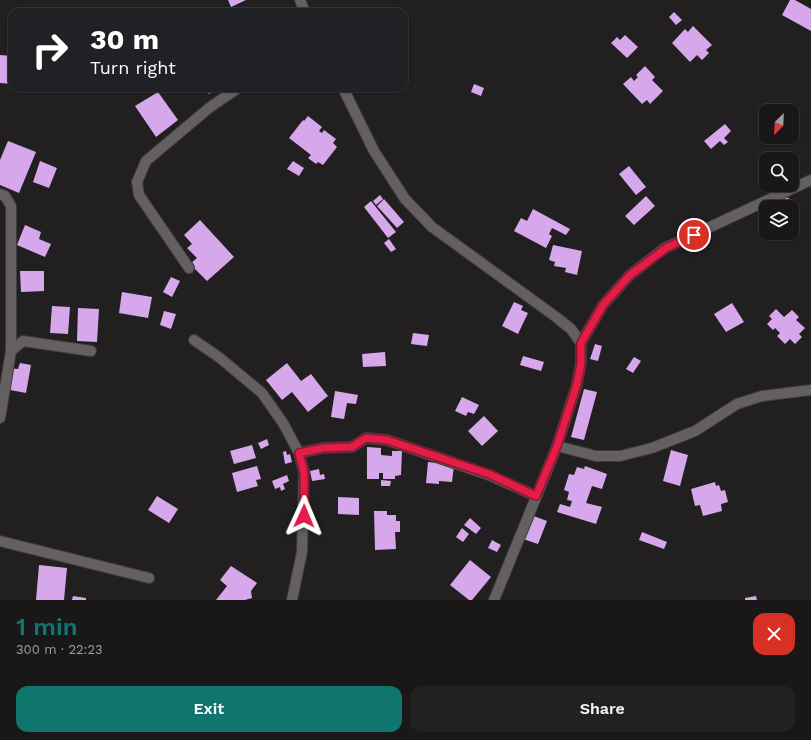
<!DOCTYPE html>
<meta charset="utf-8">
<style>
:root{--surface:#1a1719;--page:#232022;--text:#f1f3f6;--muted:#9f9fa2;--line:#383638;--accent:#0f766e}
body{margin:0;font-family:"Work Sans",sans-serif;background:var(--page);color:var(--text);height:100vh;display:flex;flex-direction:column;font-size:15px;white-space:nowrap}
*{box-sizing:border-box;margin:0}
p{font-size:13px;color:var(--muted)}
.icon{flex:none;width:22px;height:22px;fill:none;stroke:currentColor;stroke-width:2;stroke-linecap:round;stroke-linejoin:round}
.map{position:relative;height:600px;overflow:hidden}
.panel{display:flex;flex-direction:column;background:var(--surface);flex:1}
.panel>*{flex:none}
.top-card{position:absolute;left:8px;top:8px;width:400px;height:84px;border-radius:12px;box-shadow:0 1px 3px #0004,0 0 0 1px var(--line);background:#202124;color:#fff;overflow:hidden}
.needle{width:26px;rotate:204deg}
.tools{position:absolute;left:759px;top:104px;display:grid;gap:8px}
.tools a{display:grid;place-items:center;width:40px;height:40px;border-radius:8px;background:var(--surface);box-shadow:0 1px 3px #0004,0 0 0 1px var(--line);font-size:20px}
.pin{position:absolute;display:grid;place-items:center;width:34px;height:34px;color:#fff;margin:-17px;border:2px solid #fff;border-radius:50%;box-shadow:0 1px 4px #0007}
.me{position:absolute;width:44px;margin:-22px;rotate:1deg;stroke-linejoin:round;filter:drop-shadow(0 0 3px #0008)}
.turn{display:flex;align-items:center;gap:14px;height:84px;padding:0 16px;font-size:18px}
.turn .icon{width:52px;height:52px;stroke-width:2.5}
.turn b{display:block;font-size:28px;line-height:34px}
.round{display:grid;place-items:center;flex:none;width:42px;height:42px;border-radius:12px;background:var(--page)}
.overview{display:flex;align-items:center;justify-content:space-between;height:68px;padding:0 16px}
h1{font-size:24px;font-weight:600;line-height:30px;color:var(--accent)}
.action{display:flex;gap:8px;margin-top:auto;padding:8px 16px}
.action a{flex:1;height:46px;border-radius:12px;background:var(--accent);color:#fff;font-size:16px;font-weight:600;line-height:46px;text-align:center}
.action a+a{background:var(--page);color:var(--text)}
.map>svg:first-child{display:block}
.building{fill:#d6a8eb}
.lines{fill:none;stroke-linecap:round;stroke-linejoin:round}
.minor-casing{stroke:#3d3b3c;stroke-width:12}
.minor{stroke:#646062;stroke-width:10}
.route-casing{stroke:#92132f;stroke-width:10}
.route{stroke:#e11d48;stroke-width:7}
</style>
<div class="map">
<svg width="811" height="600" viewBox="0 0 811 600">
<rect width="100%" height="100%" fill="#221f21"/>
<path class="building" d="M 228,0 L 246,0 L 231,7 Z
M 790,0 L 795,0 L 811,9 L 811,31 L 782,15 Z
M 674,12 L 682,20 L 676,25 L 669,17 Z
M 693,26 L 712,45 L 706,50 L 709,53 L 702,60 L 697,55 L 690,62 L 672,43 L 685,29 L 688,32 Z
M 625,35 L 638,47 L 627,58 L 611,43 L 617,37 L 620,40 Z
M 0,55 L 12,56 L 12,84 L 0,83 Z
M 645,66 L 655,77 L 652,80 L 663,91 L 650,104 L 647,100 L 642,104 L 623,84 L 631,77 L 634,81 L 638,77 L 636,75 Z
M 474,84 L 484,88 L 481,96 L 471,92 Z
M 203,88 L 215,88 L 209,94 Z
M 158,92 L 178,120 L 156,137 L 135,106 Z
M 308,116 L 322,127 L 319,131 L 322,133 L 324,130 L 336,139 L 333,143 L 337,147 L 323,165 L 318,162 L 316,164 L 308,158 L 311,155 L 289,138 L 303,120 L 304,121 Z
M 725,124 L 731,131 L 724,138 L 728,142 L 724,145 L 720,141 L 711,149 L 704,141 Z
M 8,141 L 36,152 L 19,193 L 0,185 L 0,160 Z
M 40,161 L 57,168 L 49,188 L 33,182 Z
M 293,161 L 304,168 L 299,176 L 287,169 Z
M 629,166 L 646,187 L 636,195 L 619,174 Z
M 782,194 L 797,204 L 792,212 L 792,207 L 774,207 Z
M 380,195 L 383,199 L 376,205 L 373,201 Z
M 646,196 L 655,206 L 634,225 L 625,216 Z
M 384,199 L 404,222 L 397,228 L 377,206 Z
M 371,201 L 396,232 L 388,238 L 364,207 Z
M 533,209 L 570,229 L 566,235 L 552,228 L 549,234 L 552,236 L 546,248 L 514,231 L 521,218 L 527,221 Z
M 200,220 L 234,257 L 207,281 L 190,264 L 197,258 L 187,248 L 192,244 L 184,235 Z
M 25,225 L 41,232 L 39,239 L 51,244 L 45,257 L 17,245 Z
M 389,239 L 396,249 L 391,252 L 384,243 Z
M 553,245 L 582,251 L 577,275 L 565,272 L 566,268 L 554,266 L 555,262 L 549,260 Z
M 20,271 L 44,271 L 44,291 L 21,292 Z
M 171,277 L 180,281 L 172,297 L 163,292 Z
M 122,292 L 152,297 L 148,318 L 119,313 Z
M 514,302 L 523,306 L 521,310 L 528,313 L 518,334 L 502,326 Z
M 732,303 L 744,322 L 726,332 L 714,314 Z
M 52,306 L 70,307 L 68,334 L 50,333 Z
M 78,308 L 99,309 L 97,342 L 77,341 Z
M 776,309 L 784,317 L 792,310 L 799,317 L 796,320 L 805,328 L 799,334 L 802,337 L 795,344 L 790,339 L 785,344 L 777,336 L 780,333 L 775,328 L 773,330 L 767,324 L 772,319 L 769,316 Z
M 164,311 L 176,314 L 171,329 L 160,325 Z
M 413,333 L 429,335 L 427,346 L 411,344 Z
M 595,344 L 602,346 L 598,361 L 590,359 Z
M 385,352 L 386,366 L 363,367 L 362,354 Z
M 523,356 L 544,362 L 541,371 L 520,365 Z
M 634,357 L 641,361 L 633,373 L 626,369 Z
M 20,363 L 31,365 L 26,393 L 5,389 L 9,368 L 18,369 Z
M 287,363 L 301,381 L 311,374 L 328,396 L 308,412 L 292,392 L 282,400 L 266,380 Z
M 584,389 L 597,392 L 584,440 L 571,437 Z
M 335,391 L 358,395 L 356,404 L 347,403 L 344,419 L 331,417 Z
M 462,397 L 479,405 L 474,414 L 468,412 L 466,416 L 455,411 Z
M 484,416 L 498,431 L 482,446 L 468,431 Z
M 267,439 L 269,445 L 261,449 L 258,443 Z
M 252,445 L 256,458 L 234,464 L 230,451 Z
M 367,447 L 381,448 L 381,455 L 392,456 L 392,451 L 402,451 L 401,475 L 395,476 L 395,479 L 383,479 L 383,473 L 379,473 L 379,479 L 367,479 Z
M 671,450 L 688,455 L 680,486 L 663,481 Z
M 286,451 L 287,455 L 290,454 L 292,462 L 285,464 L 283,452 Z
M 428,462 L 454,465 L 452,482 L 439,481 L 439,484 L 426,483 Z
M 257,466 L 261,479 L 256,480 L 258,486 L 237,492 L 232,473 Z
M 585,466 L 607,474 L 602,489 L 592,486 L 586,503 L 602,507 L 596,524 L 557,512 L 560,504 L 570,507 L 572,501 L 567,500 L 569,492 L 564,490 L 569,474 L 574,475 L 577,467 L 584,469 Z
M 319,469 L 320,475 L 324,474 L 325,479 L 312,481 L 310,471 Z
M 287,475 L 289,481 L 283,484 L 285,489 L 281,491 L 280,487 L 275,489 L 272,481 Z
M 381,480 L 391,481 L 390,486 L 381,486 Z
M 715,482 L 716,486 L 719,485 L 721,491 L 725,490 L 728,502 L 721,504 L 722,511 L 703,516 L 700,505 L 695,506 L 691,489 Z
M 157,496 L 178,509 L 169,523 L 148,510 Z
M 338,497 L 359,498 L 359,515 L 338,514 Z
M 374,511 L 387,511 L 387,515 L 396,515 L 396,521 L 400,521 L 400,532 L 395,532 L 396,549 L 375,550 Z
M 531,515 L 547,521 L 538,544 L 523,539 Z
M 470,518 L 481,528 L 476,534 L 464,525 Z
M 462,528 L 469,534 L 463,542 L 456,537 Z
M 642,532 L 667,542 L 664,549 L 639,540 Z
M 492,540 L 501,545 L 497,552 L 488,548 Z
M 470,560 L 491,577 L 472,600 L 469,600 L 450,585 Z
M 39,565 L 67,568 L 64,600 L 36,600 Z
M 231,566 L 257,583 L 251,591 L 252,598 L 245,600 L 216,600 L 227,586 L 220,580 Z
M 73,596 L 86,598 L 86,600 L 72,600 Z
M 756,596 L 757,600 L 745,600 L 745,598 Z"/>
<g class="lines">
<defs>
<path id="minor" d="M 300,0 L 305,12
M 343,88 L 374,151 L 405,199 L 432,227 L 556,317 L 571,329 L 581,343 L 581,363 L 577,384 L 557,446 L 494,600
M 0,194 L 5,196 L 11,206 L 11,351
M 189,268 L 139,195 L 137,182 L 146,161 L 209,108 L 238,88
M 194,340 L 220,358 L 262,393 L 283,423 L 299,453 L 304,472 L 302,552 L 292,600
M 581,343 L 603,305 L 630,275 L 665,248 L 811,180
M 0,418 L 11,351 L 23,341 L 91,351
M 557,446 L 596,456 L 620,456 L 652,448 L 695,431 L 737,404 L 762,396 L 811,390
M 299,453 L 323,448 L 352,447 L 366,438 L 387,440 L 489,475 L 536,496
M 0,541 L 149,578"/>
</defs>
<use href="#minor" class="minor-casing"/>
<use href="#minor" class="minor"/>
</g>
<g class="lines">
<defs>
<path id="route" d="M 304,516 L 304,472 L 299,453 L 323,448 L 352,447 L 366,438 L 387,440 L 489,474 L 536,496 L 557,446 L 577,384 L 581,363 L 581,343 L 603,305 L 630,275 L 666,248 L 694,235"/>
</defs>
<use href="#route" class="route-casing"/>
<use href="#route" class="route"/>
</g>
</svg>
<div class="tools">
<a><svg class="needle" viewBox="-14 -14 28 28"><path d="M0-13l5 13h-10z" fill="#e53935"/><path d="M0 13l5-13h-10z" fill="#9f9fa2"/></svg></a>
<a><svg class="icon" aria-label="search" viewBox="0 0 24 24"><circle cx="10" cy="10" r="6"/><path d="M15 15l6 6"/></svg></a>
<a><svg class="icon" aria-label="layers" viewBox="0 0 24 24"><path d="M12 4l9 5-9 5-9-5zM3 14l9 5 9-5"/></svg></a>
</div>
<div class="pin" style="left:694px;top:235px;background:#d93025"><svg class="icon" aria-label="arrive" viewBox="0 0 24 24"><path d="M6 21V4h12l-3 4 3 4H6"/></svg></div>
<svg class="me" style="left:304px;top:516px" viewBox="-20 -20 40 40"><path d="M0-17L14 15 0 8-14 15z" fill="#e11d48" stroke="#fff" stroke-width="4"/></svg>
<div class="top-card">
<div class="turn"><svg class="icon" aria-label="right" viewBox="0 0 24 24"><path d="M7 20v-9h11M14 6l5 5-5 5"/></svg><div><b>30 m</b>Turn right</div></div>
</div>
</div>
<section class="panel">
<div class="overview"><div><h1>1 min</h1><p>300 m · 22:23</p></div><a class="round" style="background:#d93025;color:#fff"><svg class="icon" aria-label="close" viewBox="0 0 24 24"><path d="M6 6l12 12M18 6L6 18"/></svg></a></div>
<div class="action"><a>Exit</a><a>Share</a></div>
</section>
